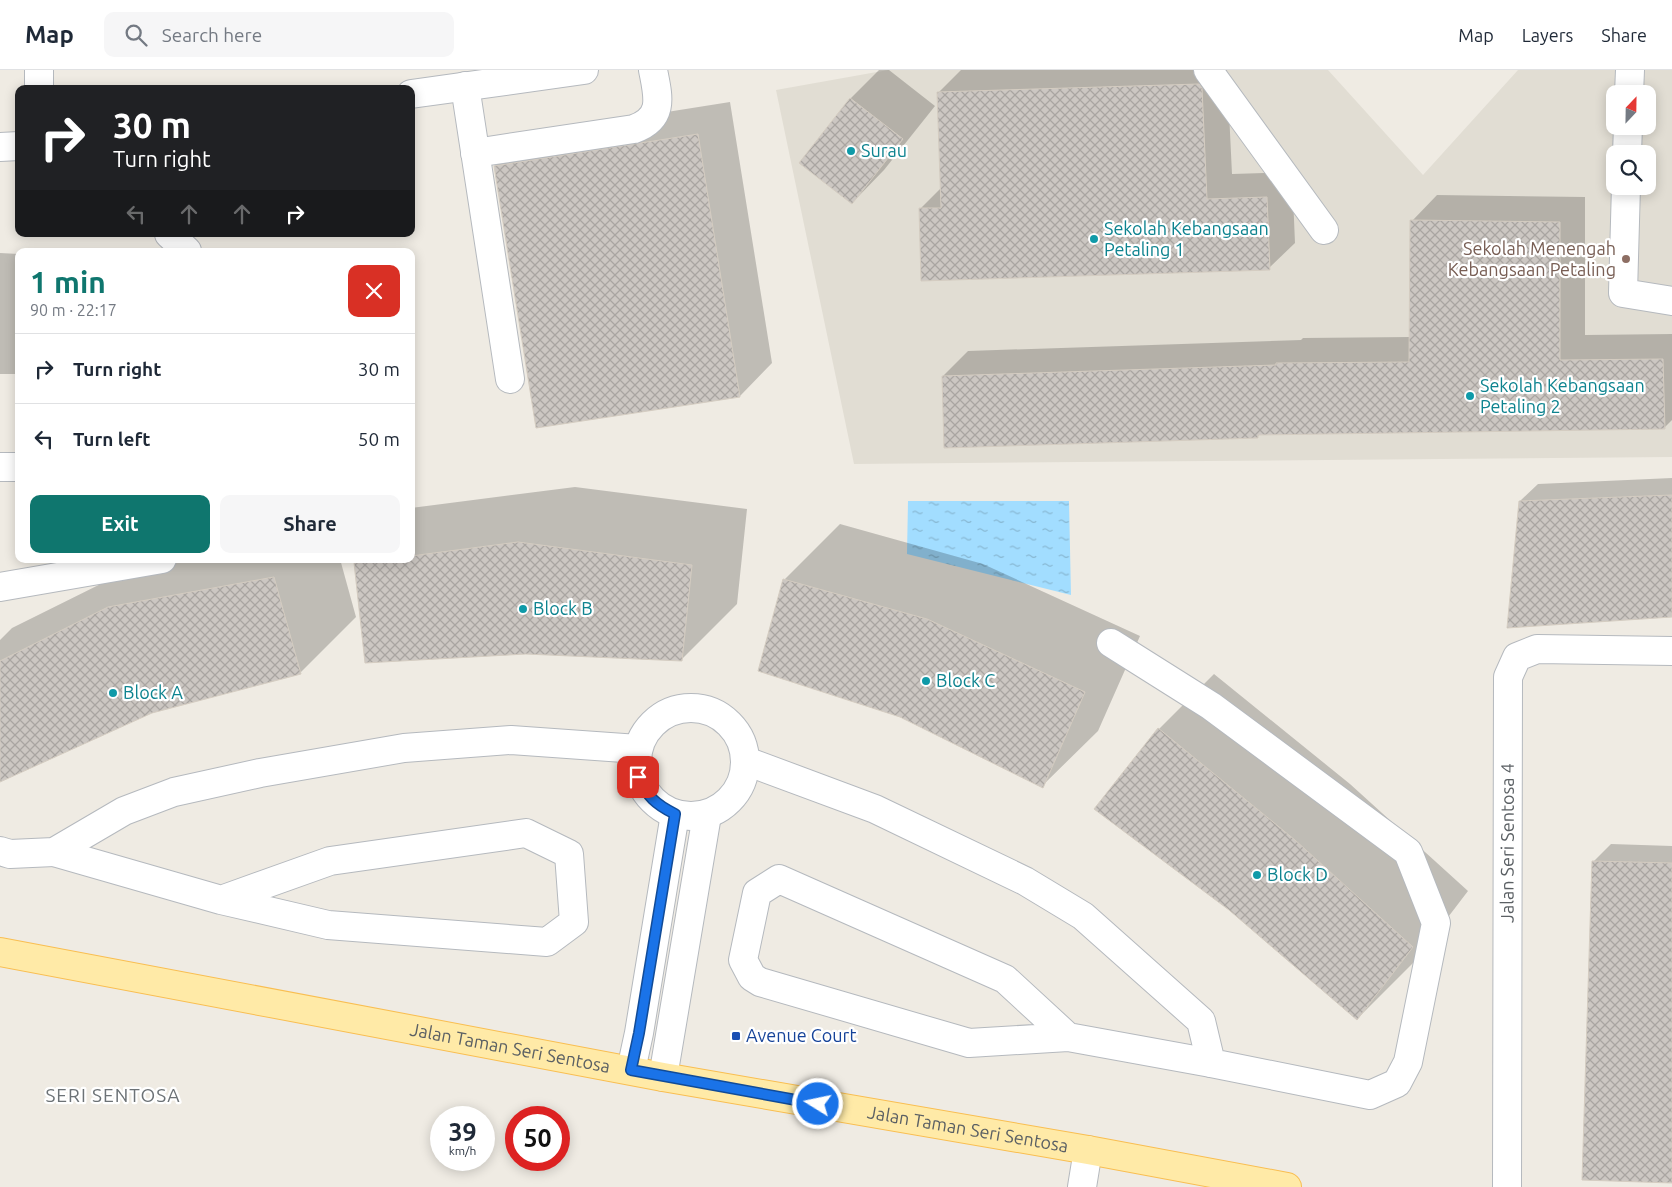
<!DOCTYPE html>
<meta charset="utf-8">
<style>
:root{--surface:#fff;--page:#f6f6f7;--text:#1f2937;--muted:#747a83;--line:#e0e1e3;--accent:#0f766e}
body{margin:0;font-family:Ubuntu,sans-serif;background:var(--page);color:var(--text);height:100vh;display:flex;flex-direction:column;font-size:19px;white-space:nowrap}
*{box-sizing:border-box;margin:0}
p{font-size:16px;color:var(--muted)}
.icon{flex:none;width:28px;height:28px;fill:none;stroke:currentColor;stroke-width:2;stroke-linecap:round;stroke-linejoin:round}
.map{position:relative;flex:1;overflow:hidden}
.panel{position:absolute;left:15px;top:178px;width:400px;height:315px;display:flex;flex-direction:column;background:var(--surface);border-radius:10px;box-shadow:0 2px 12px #0003}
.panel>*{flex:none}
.top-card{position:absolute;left:15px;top:15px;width:400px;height:152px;border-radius:10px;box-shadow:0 2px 12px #0003;background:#202124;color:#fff;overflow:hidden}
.needle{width:32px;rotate:22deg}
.fabs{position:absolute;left:1606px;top:15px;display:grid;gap:10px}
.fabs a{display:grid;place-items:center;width:50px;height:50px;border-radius:10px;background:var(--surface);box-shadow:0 2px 12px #0003;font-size:25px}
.speed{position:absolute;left:430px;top:1036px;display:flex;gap:10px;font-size:25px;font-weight:700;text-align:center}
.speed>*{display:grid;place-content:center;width:65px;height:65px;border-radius:50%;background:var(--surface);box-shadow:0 2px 12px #0003;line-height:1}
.speed small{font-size:12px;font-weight:400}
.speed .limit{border:8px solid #d22;background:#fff;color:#111}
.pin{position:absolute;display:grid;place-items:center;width:42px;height:42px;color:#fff;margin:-21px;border-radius:10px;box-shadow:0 2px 8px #0006}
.me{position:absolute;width:55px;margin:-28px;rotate:280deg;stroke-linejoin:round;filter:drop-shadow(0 0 4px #0008)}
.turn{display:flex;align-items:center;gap:18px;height:105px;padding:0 15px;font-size:22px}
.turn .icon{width:65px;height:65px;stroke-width:2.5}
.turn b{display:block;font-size:35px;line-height:42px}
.lanes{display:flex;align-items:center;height:48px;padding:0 15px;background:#0003;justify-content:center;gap:25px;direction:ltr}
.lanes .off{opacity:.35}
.round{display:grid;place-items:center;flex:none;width:52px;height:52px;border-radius:10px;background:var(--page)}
.headline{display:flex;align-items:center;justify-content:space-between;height:85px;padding:0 15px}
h1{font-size:30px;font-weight:700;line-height:38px;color:var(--accent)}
.cta{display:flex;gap:10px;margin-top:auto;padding:10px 15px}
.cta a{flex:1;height:58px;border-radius:10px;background:var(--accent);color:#fff;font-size:20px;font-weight:700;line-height:58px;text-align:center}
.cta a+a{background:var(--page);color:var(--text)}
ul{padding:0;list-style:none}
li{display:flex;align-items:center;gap:15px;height:70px;padding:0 15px;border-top:1px solid var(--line)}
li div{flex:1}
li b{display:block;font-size:19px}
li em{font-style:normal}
header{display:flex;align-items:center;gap:30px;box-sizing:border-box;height:70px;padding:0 25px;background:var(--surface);border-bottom:1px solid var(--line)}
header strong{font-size:24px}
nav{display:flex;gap:28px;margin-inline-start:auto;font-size:18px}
.search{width:350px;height:45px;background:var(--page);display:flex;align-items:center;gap:12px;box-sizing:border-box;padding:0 18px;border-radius:10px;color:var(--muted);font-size:19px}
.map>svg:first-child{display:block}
.education{fill:#e1ddd3;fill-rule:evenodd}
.water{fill:url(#water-ripples)}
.shadow{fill:#0003}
.building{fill:url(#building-cross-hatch);stroke:#d4ccc1}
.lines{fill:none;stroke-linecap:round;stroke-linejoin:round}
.minor-casing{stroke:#b5b9be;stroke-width:30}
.major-casing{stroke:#f9be51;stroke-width:30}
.minor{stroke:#fff;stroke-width:28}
.major{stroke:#ffeaa7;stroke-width:28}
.route-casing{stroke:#114b97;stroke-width:12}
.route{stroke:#1a73e8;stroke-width:9}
.culture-dot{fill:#0f9aa8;stroke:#fff;stroke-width:2}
.education-dot{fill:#8d6e63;stroke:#fff;stroke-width:2}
.transit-dot{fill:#1a4fb4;stroke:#fff;stroke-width:2}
.labels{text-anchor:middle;stroke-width:4.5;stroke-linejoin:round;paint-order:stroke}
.culture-label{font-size:18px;fill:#0d838f;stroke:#fff;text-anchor:start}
.education-label{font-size:18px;fill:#785e54;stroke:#fff;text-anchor:end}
.street-label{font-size:18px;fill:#5b6064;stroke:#fff}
.transit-label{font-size:18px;fill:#164399;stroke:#fff;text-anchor:start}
.neighbourhood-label{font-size:19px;letter-spacing:1px;fill:#6c7276;stroke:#fff}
</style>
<header>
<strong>Map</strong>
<div class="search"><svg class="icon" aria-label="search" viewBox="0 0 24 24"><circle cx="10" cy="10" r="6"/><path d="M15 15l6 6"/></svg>Search here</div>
<nav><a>Map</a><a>Layers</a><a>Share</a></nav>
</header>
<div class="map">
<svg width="1672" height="1117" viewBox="0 0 1672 1117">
<defs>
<pattern id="water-ripples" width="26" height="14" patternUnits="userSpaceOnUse" patternTransform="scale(1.25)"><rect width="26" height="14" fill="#a2ddff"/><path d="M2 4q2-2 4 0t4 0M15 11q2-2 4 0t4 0" fill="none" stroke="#87b7d2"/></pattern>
<pattern id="building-cross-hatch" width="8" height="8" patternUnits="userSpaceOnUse" patternTransform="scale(1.25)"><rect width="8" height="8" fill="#ccc7c2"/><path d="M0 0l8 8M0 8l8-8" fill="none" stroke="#a9a5a1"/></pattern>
</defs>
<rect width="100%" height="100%" fill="#efebe3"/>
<path class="education" d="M 888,0 L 1328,0 L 1423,105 L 1518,0 L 1672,0 L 1672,387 L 854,394 L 776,20 ZM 1615,24 L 1648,24 L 1648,56 L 1615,56 ZM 1615,84 L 1648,84 L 1648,116 L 1615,116 Z"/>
<path class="water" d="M 908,431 L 1069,431 L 1071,525 L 907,484 Z"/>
<path class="shadow" d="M 879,0 L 889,0 L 935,36 L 884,100 L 852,133 L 801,92 L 851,28 Z
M 961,0 L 1227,0 L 1232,104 L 1292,102 L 1295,173 L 1269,198 L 920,139 L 942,117 L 938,23 Z
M 730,32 L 772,293 L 740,326 L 495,96 L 528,64 Z
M 1437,125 L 1585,127 L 1585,265 L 1672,264 L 1672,350 L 1664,358 L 1260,364 L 1257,367 L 943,306 L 968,281 L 1301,270 L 1303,268 L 1410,267 L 1412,151 Z
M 0,183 L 19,184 L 19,304 L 0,304 Z
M 1672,408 L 1672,546 L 1520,431 L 1538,414 Z
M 575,417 L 747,439 L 737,534 L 681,590 L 526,583 L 355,493 L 360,489 L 411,489 L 411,438 Z
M 840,454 L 983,494 L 1140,566 L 1098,661 L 1042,716 L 784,510 Z
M 151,489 L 340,489 L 356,547 L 300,603 L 152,641 L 0,706 L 0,570 L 12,558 Z
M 1214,604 L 1350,714 L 1468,821 L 1413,893 L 1357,949 L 1230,839 L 1159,659 Z
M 1611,774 L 1672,776 L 1672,1112 L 1594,791 Z"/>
<path class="building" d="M 1199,14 L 1202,18 L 1207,129 L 1267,127 L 1270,200 L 921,211 L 919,138 L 941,138 L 937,22 Z
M 850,28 L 903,69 L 852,134 L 799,93 Z
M 698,64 L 740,327 L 536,358 L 494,96 Z
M 1410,150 L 1560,152 L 1560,290 L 1663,289 L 1665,359 L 1258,365 L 1258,368 L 944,378 L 942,306 L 1276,295 L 1276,293 L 1409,292 Z
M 1672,425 L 1672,547 L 1507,558 L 1519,431 Z
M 518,472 L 692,495 L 682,591 L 526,584 L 365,593 L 354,493 L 388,489 L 411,489 L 411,486 Z
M 274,507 L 301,604 L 152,643 L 0,712 L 0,591 L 108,537 Z
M 783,509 L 927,549 L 1085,622 L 1043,718 L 900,647 L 758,601 Z
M 1158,658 L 1295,770 L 1413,877 L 1357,950 L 1229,840 L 1094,739 Z
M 1592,791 L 1672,793 L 1672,1113 L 1582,1110 Z"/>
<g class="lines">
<defs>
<g id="minor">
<path d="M 39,0 L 39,19"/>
<path d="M 1208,0 L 1324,160"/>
<path d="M 465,16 L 510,309"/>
<path d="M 411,24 L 584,0"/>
<path d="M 1629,24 L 1630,0"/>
<path d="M 0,77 L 19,76"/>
<path d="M 475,83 L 634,59 C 665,48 658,26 653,0"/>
<path d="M 1627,84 L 1628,56"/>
<path d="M 1626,116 L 1623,223 L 1672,231"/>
<path d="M 169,164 L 187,181"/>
<path d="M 0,397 L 19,397"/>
<path d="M 0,517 L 162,489"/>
<circle cx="691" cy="692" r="54"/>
<path d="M 746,691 L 875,739 L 1025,811 L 1083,846 L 1201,951 L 1211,993 L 1370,1025 L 1397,1013 L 1408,992 L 1436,853 L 1408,782 L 1211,636 L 1111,573"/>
<path d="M 0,781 L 10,784 L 54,782 L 124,741 L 174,722 L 260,703 L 404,678 L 511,670 L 638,679"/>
<path d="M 54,782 L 221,830 L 328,855 L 547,872 L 574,852 L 569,784 L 526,763 L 330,791 L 221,830"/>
<path d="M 1068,967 L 1005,909 L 779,809 L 757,823 L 743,890 L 752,907 L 760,912 L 969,973 L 1068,967 L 1211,993"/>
<path d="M 631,1000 L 639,963 L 675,744"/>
<path d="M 663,1007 L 707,745"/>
<path d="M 1082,1117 L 1088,1080"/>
<path id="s1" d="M 1507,1117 L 1508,607 L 1517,587 L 1537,579 L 1672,581"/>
</g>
<g id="major">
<path id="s2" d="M 0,882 L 663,1007 L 1088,1080 L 1287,1117"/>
</g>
</defs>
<use href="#minor" class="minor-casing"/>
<use href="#major" class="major-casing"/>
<use href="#minor" class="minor"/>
<use href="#major" class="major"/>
</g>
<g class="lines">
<defs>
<path id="route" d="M 638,707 C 648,727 655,734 675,744 L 639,963 L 631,1000 L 818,1034"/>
</defs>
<use href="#route" class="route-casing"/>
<use href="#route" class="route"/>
</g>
<g class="culture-dot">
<circle cx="851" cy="81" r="5"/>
<circle cx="1094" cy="169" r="5"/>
<circle cx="1470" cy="326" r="5"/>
<circle cx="523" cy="539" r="5"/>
<circle cx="926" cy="611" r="5"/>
<circle cx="113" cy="623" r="5"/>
<circle cx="1257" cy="805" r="5"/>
</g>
<circle class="education-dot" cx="1626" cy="189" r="5"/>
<rect class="transit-dot" x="731" y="961" width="10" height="10" rx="2.5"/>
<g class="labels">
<g class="culture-label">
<text x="861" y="87">Surau</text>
<text x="1104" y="165">Sekolah Kebangsaan<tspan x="1104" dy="21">Petaling 1</tspan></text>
<text x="1480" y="322">Sekolah Kebangsaan<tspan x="1480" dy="21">Petaling 2</tspan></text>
<text x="533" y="545">Block B</text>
<text x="936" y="617">Block C</text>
<text x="123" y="629">Block A</text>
<text x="1267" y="811">Block D</text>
</g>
<g class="education-label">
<text x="1616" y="185">Sekolah Menengah<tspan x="1616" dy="21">Kebangsaan Petaling</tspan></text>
</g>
<g class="street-label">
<text dy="6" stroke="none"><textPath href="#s1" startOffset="344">Jalan Seri Sentosa 4</textPath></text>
<text dy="6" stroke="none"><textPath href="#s2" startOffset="519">Jalan Taman Seri Sentosa</textPath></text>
<text dy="6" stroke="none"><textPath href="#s2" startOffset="984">Jalan Taman Seri Sentosa</textPath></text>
</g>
<g class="transit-label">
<text x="746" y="972">Avenue Court</text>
</g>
<g class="neighbourhood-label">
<text x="113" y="1032">SERI SENTOSA</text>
</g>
</g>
</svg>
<div class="fabs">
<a><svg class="needle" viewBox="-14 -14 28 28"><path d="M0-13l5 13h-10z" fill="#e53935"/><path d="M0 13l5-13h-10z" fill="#747a83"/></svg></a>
<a><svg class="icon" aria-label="search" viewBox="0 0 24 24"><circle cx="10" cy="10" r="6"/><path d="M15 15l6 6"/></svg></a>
</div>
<div class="speed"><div>39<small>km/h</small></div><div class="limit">50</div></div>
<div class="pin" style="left:638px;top:707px;background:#d93025"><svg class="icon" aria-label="arrive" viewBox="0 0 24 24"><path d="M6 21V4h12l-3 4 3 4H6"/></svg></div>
<svg class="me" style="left:818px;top:1034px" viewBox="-20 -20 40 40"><circle r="17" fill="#1a73e8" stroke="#fff" stroke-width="3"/><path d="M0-11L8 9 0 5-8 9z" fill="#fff"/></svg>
<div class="top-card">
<div class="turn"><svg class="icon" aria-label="right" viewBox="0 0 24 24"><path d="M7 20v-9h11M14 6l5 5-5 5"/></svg><div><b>30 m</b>Turn right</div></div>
<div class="lanes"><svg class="icon off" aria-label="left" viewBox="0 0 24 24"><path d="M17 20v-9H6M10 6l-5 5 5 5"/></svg><svg class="icon off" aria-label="ahead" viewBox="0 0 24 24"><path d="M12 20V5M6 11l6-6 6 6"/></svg><svg class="icon off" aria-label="ahead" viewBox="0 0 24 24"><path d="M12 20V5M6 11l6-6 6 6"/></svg><svg class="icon" aria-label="right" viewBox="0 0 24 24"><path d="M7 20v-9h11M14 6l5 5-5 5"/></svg></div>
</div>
<section class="panel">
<div class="headline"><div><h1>1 min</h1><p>90 m · 22:17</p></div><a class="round" style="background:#d93025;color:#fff"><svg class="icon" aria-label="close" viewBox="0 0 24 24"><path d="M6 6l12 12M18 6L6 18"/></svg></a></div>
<ul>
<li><svg class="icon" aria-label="right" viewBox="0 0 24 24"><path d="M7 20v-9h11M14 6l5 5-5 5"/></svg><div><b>Turn right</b></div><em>30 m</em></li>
<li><svg class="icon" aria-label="left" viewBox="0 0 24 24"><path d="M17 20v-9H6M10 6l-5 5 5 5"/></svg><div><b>Turn left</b></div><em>50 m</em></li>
</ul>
<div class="cta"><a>Exit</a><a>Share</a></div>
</section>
</div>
